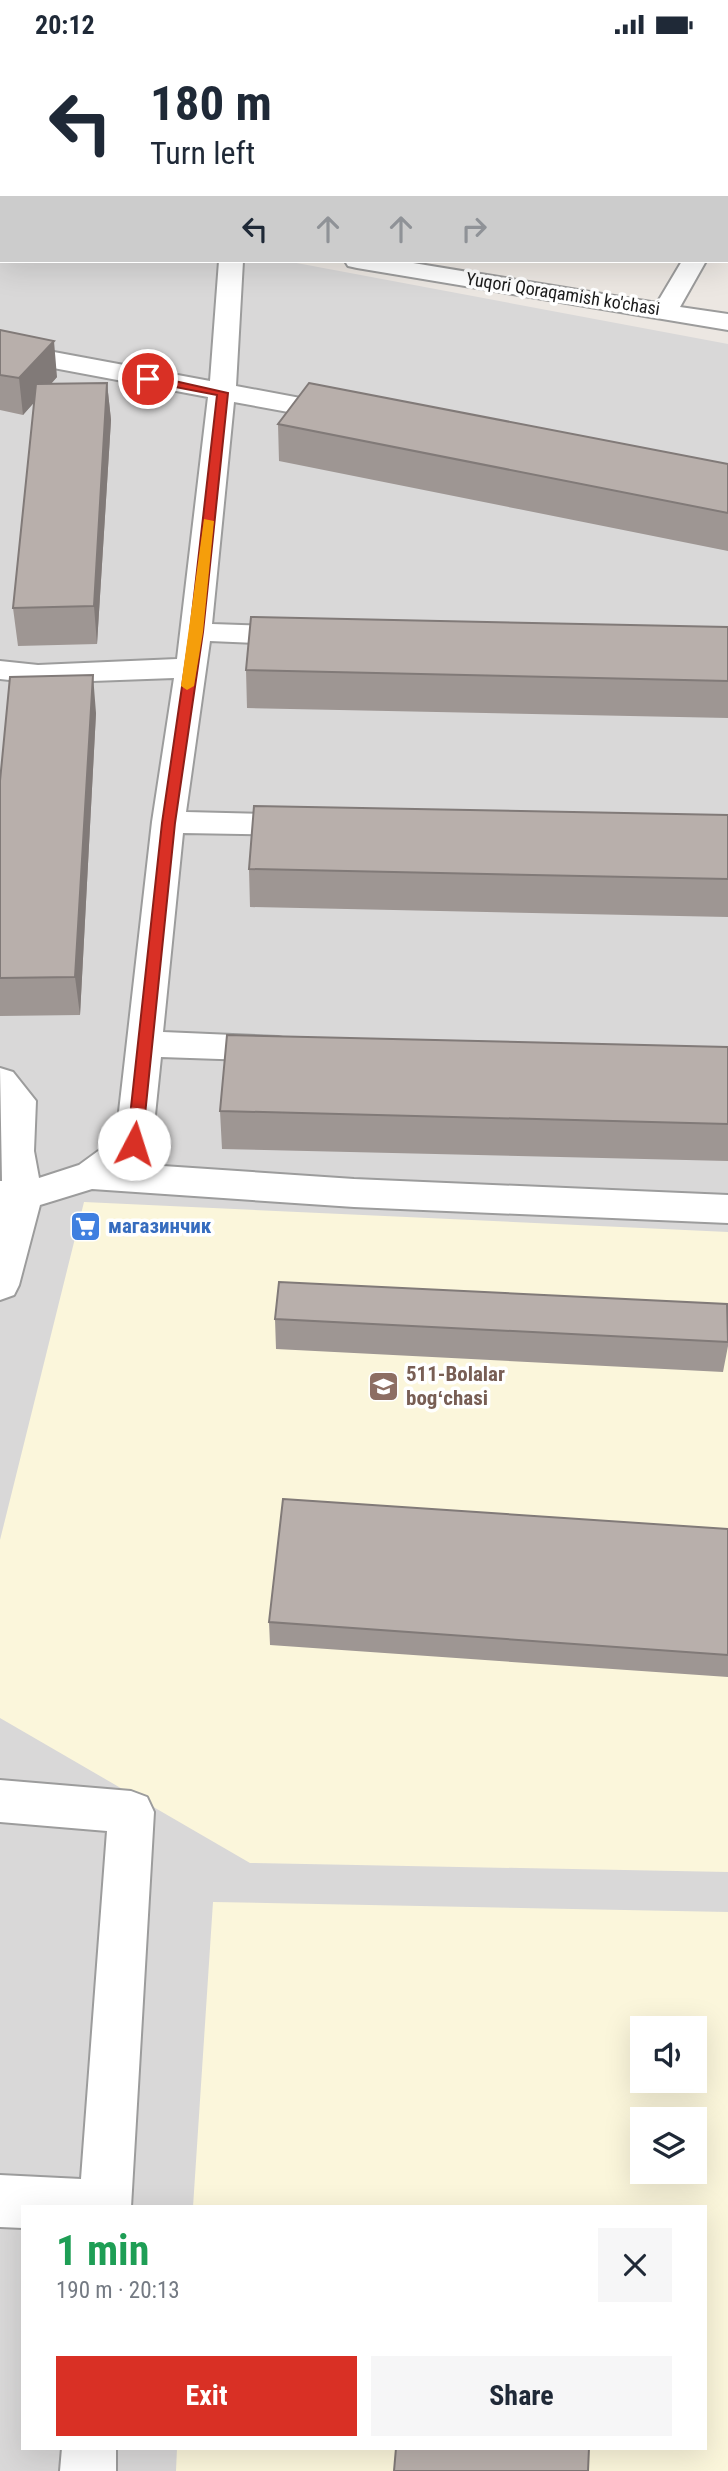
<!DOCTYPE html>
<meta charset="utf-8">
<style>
:root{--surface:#fff;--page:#f6f6f7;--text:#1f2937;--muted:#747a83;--accent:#d93025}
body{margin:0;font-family:"Roboto Condensed",sans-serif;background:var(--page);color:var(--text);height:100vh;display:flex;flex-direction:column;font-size:26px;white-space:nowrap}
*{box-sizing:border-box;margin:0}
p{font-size:23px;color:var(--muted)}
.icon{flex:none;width:38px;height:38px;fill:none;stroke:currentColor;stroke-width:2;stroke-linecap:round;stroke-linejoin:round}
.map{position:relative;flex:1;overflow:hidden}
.panel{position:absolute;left:21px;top:2156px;width:686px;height:245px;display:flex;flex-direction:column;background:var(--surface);border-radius:0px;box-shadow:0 7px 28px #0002}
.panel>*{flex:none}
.hud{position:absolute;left:0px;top:0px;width:728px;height:214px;box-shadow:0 7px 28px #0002;background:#fff;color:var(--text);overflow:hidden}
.fabs{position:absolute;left:630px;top:1967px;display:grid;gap:14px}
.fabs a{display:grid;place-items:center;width:77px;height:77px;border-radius:0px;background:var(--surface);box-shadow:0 7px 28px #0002;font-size:35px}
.pin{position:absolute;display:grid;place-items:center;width:60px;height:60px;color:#fff;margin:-30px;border:4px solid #fff;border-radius:50%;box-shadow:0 2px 7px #0007}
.me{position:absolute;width:77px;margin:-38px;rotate:5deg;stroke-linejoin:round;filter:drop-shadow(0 0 5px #0008)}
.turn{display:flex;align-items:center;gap:24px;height:147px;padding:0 35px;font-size:32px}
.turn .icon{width:91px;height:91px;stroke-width:2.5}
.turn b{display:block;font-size:49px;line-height:60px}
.lanes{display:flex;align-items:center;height:66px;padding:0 35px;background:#0003;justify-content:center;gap:35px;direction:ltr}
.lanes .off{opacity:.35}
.round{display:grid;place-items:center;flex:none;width:74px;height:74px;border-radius:0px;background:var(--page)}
.head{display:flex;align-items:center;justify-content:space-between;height:119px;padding:0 35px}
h1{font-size:42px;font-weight:700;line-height:52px;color:#1e9e55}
.action{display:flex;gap:14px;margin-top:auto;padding:14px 35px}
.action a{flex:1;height:80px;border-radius:0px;background:var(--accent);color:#fff;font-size:28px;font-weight:700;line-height:80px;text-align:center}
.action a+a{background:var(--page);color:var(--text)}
.status{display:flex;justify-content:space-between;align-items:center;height:49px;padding:0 35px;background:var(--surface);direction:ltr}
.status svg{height:19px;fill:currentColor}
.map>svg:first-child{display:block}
.residential{fill:#d9d8d8;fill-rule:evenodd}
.industrial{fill:#e4d4e4}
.education{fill:#fbf6db;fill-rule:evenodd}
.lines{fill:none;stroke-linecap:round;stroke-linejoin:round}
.canal{fill:#a6d2d5;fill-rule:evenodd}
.minor-casing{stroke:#9c9c9c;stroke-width:4}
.minor{fill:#fff;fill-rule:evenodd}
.wall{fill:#9e9693}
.shaded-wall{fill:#817a78}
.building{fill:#b8afab;stroke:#817a78;stroke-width:2}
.route{fill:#d93025;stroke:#8d1f18;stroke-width:2}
.slow{fill:#f59e0b}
.labels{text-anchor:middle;stroke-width:7;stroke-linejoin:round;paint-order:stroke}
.far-street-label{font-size:18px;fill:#1b1b1b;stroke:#fff}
.shop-label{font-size:21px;font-weight:bold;fill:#366cbe;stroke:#fff;text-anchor:start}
.education-label{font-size:21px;font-weight:bold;fill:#785e54;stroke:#fff;text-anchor:start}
</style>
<div class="status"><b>20:12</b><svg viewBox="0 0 49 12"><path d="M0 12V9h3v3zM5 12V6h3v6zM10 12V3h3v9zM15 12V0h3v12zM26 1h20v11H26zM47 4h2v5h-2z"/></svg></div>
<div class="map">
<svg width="728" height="2422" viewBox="0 0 728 2422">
<rect width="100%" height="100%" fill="#ece7e2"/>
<path class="residential" d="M 0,158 L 2,212 L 286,212 L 728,295 L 728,2422 L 0,2422 ZM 642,1979 L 695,1979 L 695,2032 L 642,2032 ZM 642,2070 L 695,2070 L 695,2123 L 642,2123 ZM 23,2158 L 705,2158 L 705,2399 L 23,2399 Z"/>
<path class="industrial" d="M 109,0 L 728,0 L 728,63 L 726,68 L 726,2 Z"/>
<path class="education" d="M 84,1153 L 728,1183 L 728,1823 L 250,1814 L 0,1669 L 0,1491 Z
M 213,1853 L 728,1863 L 728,2422 L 176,2422 L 177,2399 L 705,2399 L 705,2158 L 193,2158 ZM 642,1979 L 695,1979 L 695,2032 L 642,2032 ZM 642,2070 L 695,2070 L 695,2123 L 642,2123 Z"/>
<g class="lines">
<path class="canal" d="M 0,59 L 2,59 L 2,81 L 0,81 Z
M 726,166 L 728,166 L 728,188 L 726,188 Z"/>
<defs>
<path id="minor" d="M 157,0 L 179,0 L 156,2 Z
M 0,144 L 2,144 L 2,158 L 0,158 Z
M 726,146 L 728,146 L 726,163 Z
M 219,212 L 243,212 L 236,337 L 343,357 L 352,359 L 356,365 L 352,371 L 343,373 L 234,353 L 212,575 L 303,578 L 314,581 L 318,587 L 314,593 L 303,596 L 210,592 L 186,763 L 306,766 L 317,769 L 322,776 L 317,783 L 306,786 L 183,784 L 163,983 L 278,988 L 291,991 L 296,1000 L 291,1009 L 278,1012 L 161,1008 L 152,1095 L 147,1104 L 133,1115 L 354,1130 L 728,1146 L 728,1174 L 354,1158 L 92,1140 L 40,1156 L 19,1236 L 14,1246 L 0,1251 L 0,1132 L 2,1132 L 0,1019 L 13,1023 L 36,1052 L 34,1102 L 39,1129 L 79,1116 L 116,1089 L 152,773 L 174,629 L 38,634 L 0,630 L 0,612 L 38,616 L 177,610 L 208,348 L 0,309 L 0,293 L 210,332 Z
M 345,212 L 401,212 L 657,254 L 682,212 L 706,212 L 680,258 L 728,265 L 728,281 L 357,219 L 348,217 Z
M 0,1731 L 131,1742 L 147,1748 L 154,1763 L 131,2158 L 23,2158 L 23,2179 L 0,2178 L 0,2126 L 81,2130 L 107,1782 L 0,1773 Z
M 62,2399 L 116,2399 L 116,2422 L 60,2422 Z"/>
</defs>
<use href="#minor" class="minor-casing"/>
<use href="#minor" class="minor"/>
</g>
<path class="wall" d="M 391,0 L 534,0 L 532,2 L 402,2 Z
M 619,0 L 715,0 L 714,2 L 630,2 Z
M 0,281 L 57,328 L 51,335 L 107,334 L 111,371 L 97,595 L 18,597 L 13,559 L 34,353 L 23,366 L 0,361 Z
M 278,375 L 728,415 L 728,502 L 279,412 Z
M 728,578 L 728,669 L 247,659 L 246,621 Z
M 96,664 L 80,966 L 0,967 L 0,732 Z
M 728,766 L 728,868 L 250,858 L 249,820 Z
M 728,998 L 728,1112 L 222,1100 L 220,1062 Z
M 275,1270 L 728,1272 L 728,1297 L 723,1323 L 276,1300 Z
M 728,1480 L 728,1628 L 270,1596 L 269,1573 Z"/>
<path class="shaded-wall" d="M 305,0 L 326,0 L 326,2 L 303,2 Z
M 519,0 L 534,0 L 532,2 L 519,2 Z
M 54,292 L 57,328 L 23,366 L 19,329 Z
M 107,334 L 111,371 L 97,595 L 94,557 Z
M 93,626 L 96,664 L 80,966 L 75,928 Z"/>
<path class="building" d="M 115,0 L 152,0 L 151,2 L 115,2 Z
M 203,0 L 305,0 L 303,2 L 202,2 Z
M 0,281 L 54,292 L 19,329 L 0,326 Z
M 107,334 L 94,557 L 13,559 L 36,335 Z
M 309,334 L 728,415 L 728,464 L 278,375 Z
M 251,568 L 728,578 L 728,632 L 246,621 Z
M 93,626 L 75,928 L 0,929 L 0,732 L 10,628 Z
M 254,757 L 728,766 L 728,830 L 249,820 Z
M 227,986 L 728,998 L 728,1075 L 220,1062 Z
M 279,1233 L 727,1255 L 728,1293 L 275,1270 Z
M 283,1450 L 728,1480 L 728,1606 L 269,1573 Z
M 396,2399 L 589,2399 L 588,2422 L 394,2422 Z"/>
<path class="route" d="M 148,326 L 228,344 L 203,583 L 175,774 L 142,1095 L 134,1101 L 127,1095 L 162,774 L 190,583 L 217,346 L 144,332 L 144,327 Z"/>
<path class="slow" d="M 204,470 L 214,472 L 203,583 L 194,637 L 187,641 L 181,637 Z"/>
<defs>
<symbol id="supermarket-square" viewBox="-11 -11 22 22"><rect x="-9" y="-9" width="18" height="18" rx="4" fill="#3f7fe0" stroke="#fff"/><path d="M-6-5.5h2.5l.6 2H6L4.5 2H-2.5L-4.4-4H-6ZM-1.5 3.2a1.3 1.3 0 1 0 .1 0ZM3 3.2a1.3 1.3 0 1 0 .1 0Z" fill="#fff"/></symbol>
<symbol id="school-square" viewBox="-11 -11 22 22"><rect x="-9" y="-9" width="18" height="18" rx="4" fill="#8d6e63" stroke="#fff"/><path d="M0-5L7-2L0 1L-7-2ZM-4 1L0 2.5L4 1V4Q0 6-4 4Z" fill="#fff"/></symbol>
</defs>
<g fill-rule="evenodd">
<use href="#supermarket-square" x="68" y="1160" width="35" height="35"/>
<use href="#school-square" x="366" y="1320" width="35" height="35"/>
</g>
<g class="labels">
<g class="far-street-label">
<text transform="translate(563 245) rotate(9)" y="6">Yuqori Qoraqamish ko'chasi</text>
</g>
<g class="shop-label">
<text x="108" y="1184">магазинчик</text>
</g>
<g class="education-label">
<text x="406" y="1332">511-Bolalar<tspan x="406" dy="24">bogʻchasi</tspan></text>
</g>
</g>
</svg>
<div class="fabs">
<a><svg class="icon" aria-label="sound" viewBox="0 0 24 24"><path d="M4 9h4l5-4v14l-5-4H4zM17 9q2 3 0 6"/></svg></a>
<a><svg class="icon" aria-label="layers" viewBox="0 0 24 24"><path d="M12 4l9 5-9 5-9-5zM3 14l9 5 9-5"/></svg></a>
</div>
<div class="pin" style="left:148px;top:330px;background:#d93025"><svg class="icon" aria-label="arrive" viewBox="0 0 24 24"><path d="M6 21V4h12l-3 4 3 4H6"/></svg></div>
<svg class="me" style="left:134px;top:1095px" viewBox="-20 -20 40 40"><circle r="19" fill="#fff"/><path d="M0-13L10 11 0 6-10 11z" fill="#d93025"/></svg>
<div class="hud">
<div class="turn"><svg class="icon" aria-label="left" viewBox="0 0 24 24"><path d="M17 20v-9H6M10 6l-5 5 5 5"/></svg><div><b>180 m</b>Turn left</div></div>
<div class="lanes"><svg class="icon" aria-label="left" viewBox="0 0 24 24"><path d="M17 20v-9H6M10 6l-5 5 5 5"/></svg><svg class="icon off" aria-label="ahead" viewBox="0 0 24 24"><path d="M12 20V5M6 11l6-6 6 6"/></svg><svg class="icon off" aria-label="ahead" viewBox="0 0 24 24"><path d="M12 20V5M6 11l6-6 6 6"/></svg><svg class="icon off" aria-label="right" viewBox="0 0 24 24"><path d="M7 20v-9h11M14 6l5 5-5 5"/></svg></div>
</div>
<section class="panel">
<div class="head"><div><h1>1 min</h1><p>190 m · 20:13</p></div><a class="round"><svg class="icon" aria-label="close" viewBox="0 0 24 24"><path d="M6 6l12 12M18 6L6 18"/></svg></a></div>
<div class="action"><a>Exit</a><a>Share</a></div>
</section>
</div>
